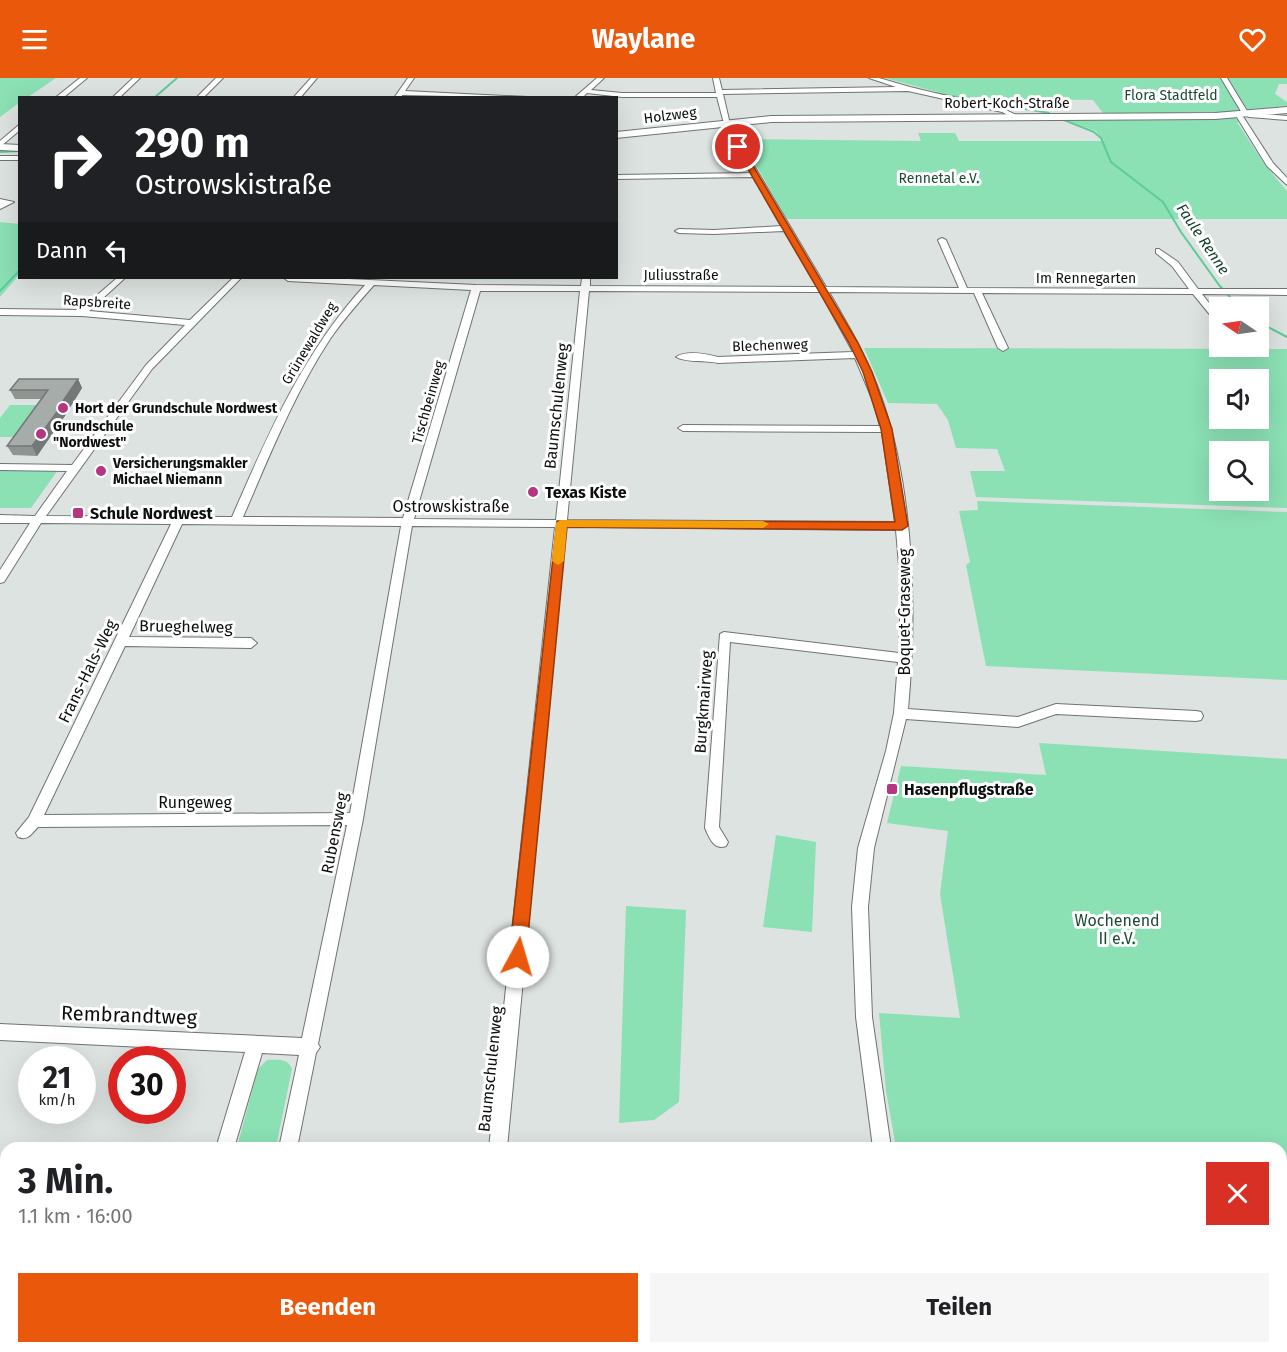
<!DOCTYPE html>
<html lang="de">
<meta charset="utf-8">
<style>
:root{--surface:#fff;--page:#f6f6f6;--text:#202124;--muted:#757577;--accent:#ea580c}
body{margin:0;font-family:"Fira Sans",sans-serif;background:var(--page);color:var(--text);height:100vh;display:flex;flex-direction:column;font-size:22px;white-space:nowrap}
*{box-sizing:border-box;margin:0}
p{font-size:20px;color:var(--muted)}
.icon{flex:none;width:33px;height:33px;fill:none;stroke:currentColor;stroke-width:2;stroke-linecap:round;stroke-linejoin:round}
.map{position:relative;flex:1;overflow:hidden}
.sheet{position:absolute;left:0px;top:1064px;width:1287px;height:212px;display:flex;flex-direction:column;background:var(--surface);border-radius:18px 18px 0 0;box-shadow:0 6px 24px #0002}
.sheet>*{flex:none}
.top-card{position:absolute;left:18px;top:18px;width:600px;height:183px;border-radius:0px;box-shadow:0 6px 24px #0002;background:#202124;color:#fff;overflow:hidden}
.needle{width:39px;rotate:283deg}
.controls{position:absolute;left:1209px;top:219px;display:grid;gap:12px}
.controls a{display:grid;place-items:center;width:60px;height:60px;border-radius:0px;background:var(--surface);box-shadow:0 6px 24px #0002;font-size:30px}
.speed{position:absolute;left:18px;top:968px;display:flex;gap:12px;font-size:30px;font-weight:700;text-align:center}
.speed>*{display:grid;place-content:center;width:78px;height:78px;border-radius:50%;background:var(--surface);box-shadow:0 6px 24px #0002;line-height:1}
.speed small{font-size:15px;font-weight:400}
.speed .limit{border:9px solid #d22;background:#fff;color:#111}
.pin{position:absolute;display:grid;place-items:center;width:51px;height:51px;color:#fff;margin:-26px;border:3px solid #fff;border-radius:50%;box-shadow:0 2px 6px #0007}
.me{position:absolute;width:66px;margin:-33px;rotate:6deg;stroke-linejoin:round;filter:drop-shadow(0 0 4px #0008)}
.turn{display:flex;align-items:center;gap:21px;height:126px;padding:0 18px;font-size:27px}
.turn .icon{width:78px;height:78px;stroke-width:2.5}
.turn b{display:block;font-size:42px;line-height:51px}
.then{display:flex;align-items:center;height:57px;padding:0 18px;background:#0003;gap:12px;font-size:22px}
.round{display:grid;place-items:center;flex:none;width:63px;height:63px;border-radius:0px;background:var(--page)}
.head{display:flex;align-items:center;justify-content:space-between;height:102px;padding:0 18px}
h1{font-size:36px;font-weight:700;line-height:45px}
.action{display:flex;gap:12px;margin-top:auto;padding:12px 18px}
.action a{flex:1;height:69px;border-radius:0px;background:var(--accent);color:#fff;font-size:24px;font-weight:700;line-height:69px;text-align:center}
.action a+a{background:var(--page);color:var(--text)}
header{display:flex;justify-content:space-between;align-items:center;height:78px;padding:0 18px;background:var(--accent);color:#fff;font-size:27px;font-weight:700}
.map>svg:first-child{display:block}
.green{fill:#8be0b4;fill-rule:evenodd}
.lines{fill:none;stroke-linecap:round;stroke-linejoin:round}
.stream{stroke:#5dcc97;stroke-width:2}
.street-casing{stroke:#6f7471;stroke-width:2}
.secondary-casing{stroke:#6f7471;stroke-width:2}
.street{fill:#fff;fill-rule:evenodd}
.secondary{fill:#fff;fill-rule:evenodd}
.wall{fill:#8f9491}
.shaded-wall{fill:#747876}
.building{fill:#a6aca9;stroke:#747876;stroke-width:1.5}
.route{fill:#ea580c;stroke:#983908;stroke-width:1.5}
.slow{fill:#f59e0b}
.poi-dot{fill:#b43582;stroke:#fff;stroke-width:2}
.labels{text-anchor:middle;stroke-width:6;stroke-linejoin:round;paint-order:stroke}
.far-park-label{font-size:14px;fill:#1c4a34;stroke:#fff}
.far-street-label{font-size:14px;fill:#0d0f0e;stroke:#fff}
.far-poi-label{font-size:14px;font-weight:bold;fill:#0d0f0e;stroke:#fff;text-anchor:start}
.far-water-label{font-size:15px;font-style:italic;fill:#10402b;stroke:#fff}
.street-label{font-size:16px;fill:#0d0f0e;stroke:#fff}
.poi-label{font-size:16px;font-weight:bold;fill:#0d0f0e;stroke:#fff;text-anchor:start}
.park-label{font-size:16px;fill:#1c4a34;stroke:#fff}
.near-street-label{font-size:20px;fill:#0d0f0e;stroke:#fff}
</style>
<header><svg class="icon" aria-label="menu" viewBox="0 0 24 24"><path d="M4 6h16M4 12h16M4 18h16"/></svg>Waylane<svg class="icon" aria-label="heart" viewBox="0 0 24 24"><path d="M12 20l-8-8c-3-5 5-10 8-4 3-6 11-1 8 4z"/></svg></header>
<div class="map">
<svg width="1287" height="1274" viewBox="0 0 1287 1274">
<rect width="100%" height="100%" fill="#dde3e0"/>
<path class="green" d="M 0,0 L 56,0 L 28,19 L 20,20 L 19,25 L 0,39 Z
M 885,0 L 1222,0 L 1241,33 L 1225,35 L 1103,35 L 1093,22 L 960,20 Z
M 1227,0 L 1287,0 L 1287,6 L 1279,6 L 1275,16 L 1287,24 L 1287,28 L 1245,32 Z
M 1235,40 L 1240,44 L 1237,44 L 1265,87 L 1287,113 L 1287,141 L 787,141 L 741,61 L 921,63 L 918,55 L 955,55 L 959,63 L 1104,63 L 1096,53 L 1064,41 Z
M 0,144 L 20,146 L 19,197 L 0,219 Z
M 864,270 L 1287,271 L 1287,430 L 976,419 L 970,393 L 1005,393 L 997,371 L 956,370 L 948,342 L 937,326 L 888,325 ZM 1220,302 L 1258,302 L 1258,340 L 1220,340 ZM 1220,374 L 1258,374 L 1258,412 L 1220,412 Z
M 10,327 L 40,327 L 16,359 L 0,359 L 0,340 Z
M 0,392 L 58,392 L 31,430 L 0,430 Z
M 977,423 L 1287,434 L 1287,602 L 986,588 L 966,487 L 970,484 L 959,433 L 978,432 Z
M 1039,665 L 1287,681 L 1287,1274 L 933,1274 L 932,1269 L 1281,1269 L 1281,1070 L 896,1069 L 886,1013 L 879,935 L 960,940 L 940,816 L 948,753 L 887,745 L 901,688 L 1046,697 Z
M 776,757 L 816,764 L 812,854 L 763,849 Z
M 626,828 L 686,832 L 679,1024 L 654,1042 L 619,1045 Z
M 267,982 C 277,982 288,980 292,991 L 276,1069 L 237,1069 L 258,991 Z"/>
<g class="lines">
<path class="stream" d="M 934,15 L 1049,35
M 154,20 L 177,0
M 1064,42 L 1094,54 L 1101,60 L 1111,84 L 1163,124 L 1181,154 L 1219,207 L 1240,230
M 0,74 L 20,73
M 0,213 L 20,192
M 1258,244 L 1287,259"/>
<defs>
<path id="street" d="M 80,0 L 87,0 L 63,20 L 55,20 Z
M 133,0 L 140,0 L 119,20 L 112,20 Z
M 216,0 L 223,0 L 203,20 L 196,20 Z
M 311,0 L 317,0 L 300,20 L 293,20 Z
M 408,0 L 414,0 L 405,13 L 548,20 L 402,17 L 401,20 L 394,20 Z
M 597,0 L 604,0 L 591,12 L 622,15 L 716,15 L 713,0 L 719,0 L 722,12 L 896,9 L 869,0 L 879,0 L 910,9 L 1006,32 L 1018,38 L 1016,41 L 1002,34 L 908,13 L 723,16 L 729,42 L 743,69 L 826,209 L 959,210 L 938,162 L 942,160 L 946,162 L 967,210 L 1189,211 L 1172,188 L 1156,175 L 1156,171 L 1159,171 L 1178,184 L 1198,211 L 1287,211 L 1287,217 L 1202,216 L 1220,239 L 1220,249 L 1193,216 L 982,215 L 1008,270 L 1003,273 L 998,270 L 974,215 L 829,214 C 850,250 870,284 883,324 C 914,416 917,535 908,631 L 1018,639 L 1056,626 L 1196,633 L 1201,634 L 1203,638 L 1201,642 L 1196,643 L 1056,636 L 1018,649 L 906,641 L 874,770 L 868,829 L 872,939 L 891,1070 L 873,1070 L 856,939 L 852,829 L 858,770 L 886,673 L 894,635 L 898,584 L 730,564 L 719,749 L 728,764 L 726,768 C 714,773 709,759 705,750 L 720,556 L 724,554 L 899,575 L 901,511 L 896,452 L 566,449 L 507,1070 L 489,1070 L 555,449 L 412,448 L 363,741 L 318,966 L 320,969 L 316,975 L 297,1070 L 279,1070 L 299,977 L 262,975 L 234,1070 L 216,1070 L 245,974 L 0,962 L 0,946 L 302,960 L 347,747 L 38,749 C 31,756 28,763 18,759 L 16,755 L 29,739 L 171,446 L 41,445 L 4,504 L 0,505 L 0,492 L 30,445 L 0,445 L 0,437 L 35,438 L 67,393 L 0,392 L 0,386 L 72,387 L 146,287 L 185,247 L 82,238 L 0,237 L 0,231 L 80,232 L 117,200 L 125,200 L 89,233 L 190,242 L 233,200 L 241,200 L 152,291 L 46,438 L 232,439 C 268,356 303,275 365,207 L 288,203 L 284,200 L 327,200 L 476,207 L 581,208 L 582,200 L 590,200 L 590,208 L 817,209 L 784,153 L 714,156 L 679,155 L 675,153 L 679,151 L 714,152 L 781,148 L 753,99 L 616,101 L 616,97 L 751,95 L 723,42 L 717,19 L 622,19 L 587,15 L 582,20 L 574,20 ZM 374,207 L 471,212 L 403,440 L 243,439 C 269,379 294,316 330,261 C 343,242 358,225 374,207 ZM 480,213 L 580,213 L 556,442 L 414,441 ZM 589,213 L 820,214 L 853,274 L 718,279 C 706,276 687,272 676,279 C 686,285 706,282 718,285 L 855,280 L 873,323 L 880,348 L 683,347 L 678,350 L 683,353 L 882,354 L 895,444 L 567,442 ZM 182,446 L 401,448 L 350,735 L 44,737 L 125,568 L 251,570 L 257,565 L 251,560 L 129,559 Z
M 1221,0 L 1227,0 L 1247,33 L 1251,35 L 1287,38 L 1287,42 L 1249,39 L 1242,35 Z
M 1235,36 L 1239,36 L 1244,40 L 1273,85 L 1287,100 L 1287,107 L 1267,88 Z
M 20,46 L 20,52 L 0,69 L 0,63 Z
M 0,78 L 20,78 L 20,82 L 0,82 Z
M 0,121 L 14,124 L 0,131 Z
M 134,1269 L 154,1269 L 152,1274 L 132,1274 Z
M 902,1269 L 922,1269 L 923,1274 L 903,1274 Z"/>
<path id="secondary" d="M 1287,29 L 1287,35 L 1215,41 L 771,44 L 616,60 L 616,54 L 771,38 L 1215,35 Z
M 0,66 L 20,67 L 20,73 L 0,72 Z"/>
</defs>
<use href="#street" class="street-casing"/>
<use href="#secondary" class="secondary-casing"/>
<use href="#street" class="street"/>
<use href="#secondary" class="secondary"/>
</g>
<path class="wall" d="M 78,301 L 82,310 L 69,331 L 69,332 L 37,378 L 13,377 L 7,368 L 41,321 L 15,321 L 10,312 Z"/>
<path class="shaded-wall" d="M 78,301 L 82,310 L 69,331 L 69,332 L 37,378 L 32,368 Z"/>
<path class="building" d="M 19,301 L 78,301 L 63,323 L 65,323 L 32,368 L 7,368 L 48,312 L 10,312 Z"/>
<path class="route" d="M 738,67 L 742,69 L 858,265 L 872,294 L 892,351 L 908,448 L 902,452 L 567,449 L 526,879 L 523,885 L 518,887 L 512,885 L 509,879 L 557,443 L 895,444 L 881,351 L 863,294 L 849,265 L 735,69 Z"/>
<path class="slow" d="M 561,442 L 763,443 L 769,446 L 763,450 L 567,449 L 564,483 L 558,487 L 552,483 L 556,445 Z"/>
<g class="poi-dot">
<circle cx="63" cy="330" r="6"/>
<circle cx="41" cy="356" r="6"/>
<circle cx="101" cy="393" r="6"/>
<circle cx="533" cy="414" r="6"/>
<rect x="72" y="429" width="12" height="12" rx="3"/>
<rect x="886" y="705" width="12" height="12" rx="3"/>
</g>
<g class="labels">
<g class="far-park-label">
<text x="1171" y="22">Flora Stadtfeld</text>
<text x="939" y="105">Rennetal e.V.</text>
</g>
<g class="far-street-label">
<text x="1007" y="30">Robert-Koch-Straße</text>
<text transform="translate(670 37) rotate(-7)" y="5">Holzweg</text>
<text x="681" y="202">Juliusstraße</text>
<text x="1086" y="205">Im Rennegarten</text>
<text transform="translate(97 224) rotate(4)" y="5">Rapsbreite</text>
<text transform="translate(309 265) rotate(-59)" y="5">Grünewaldweg</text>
<text transform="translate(770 267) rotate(-2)" y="5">Blechenweg</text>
<text transform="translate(428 324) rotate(-74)" y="5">Tischbeinweg</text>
</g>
<g class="far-poi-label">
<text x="75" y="335">Hort der Grundschule Nordwest</text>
<text x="53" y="353">Grundschule<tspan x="53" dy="16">"Nordwest"</tspan></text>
<text x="113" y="390">Versicherungsmakler<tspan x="113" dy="16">Michael Niemann</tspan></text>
</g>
<g class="far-water-label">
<text transform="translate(1203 161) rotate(56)" y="5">Faule Renne</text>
</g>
<g class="street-label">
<text transform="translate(556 328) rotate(-84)" y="6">Baumschulenweg</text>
<text x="451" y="434">Ostrowskistraße</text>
<text transform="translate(904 534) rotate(-90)" y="6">Boquet-Graseweg</text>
<text transform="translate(186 548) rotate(1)" y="6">Brueghelweg</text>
<text transform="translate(87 593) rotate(-64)" y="6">Frans-Hals-Weg</text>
<text transform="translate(703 624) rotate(-86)" y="6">Burgkmairweg</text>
<text x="195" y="730">Rungeweg</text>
<text transform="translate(334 755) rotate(-79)" y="6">Rubensweg</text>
<text transform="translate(490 991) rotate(-84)" y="6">Baumschulenweg</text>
</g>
<g class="poi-label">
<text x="545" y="420">Texas Kiste</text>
<text x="90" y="441">Schule Nordwest</text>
<text x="904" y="717">Hasenpflugstraße</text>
</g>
<g class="park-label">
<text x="1117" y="848">Wochenend<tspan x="1117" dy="18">II e.V.</tspan></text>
</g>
<g class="near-street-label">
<text transform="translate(129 937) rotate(2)" y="7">Rembrandtweg</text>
</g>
</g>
</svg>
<div class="controls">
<a><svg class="needle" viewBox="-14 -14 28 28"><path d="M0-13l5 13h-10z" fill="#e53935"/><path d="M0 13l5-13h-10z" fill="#757577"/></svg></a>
<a><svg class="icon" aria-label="sound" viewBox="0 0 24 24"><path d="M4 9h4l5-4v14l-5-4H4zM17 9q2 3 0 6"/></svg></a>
<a><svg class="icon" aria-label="search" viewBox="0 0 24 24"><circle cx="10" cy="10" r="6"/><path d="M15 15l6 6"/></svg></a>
</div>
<div class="speed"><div>21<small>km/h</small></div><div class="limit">30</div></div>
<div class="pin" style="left:738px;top:69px;background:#d93025"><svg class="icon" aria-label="arrive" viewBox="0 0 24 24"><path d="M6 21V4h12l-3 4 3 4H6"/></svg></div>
<svg class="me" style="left:518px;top:879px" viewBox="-20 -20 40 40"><circle r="19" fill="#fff"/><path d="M0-13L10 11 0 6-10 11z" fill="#ea580c"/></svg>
<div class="top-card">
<div class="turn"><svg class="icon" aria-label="right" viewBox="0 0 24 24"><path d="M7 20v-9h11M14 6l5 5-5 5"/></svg><div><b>290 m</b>Ostrowskistraße</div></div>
<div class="then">Dann<svg class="icon" aria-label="left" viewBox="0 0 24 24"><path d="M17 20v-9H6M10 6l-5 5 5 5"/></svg></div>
</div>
<section class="sheet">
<div class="head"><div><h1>3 Min.</h1><p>1.1 km · 16:00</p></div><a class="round" style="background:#d93025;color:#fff"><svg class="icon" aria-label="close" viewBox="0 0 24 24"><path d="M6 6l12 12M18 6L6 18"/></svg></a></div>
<div class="action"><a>Beenden</a><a>Teilen</a></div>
</section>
</div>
